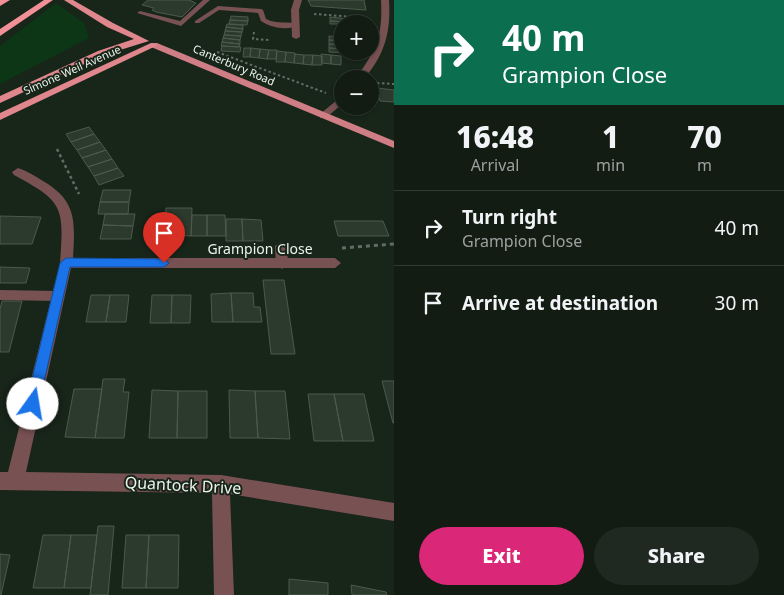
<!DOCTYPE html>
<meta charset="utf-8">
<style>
:root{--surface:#121c13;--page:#1f2921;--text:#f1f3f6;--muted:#9ca1a0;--line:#313a33;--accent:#db2777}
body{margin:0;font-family:"Noto Sans",sans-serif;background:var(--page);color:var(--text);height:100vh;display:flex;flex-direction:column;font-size:19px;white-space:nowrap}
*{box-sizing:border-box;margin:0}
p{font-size:16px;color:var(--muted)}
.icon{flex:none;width:28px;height:28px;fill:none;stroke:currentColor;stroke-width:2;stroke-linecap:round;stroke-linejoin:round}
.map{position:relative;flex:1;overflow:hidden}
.sheet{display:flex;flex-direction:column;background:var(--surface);width:390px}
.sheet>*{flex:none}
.hud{background:#0b6e4f;color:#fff;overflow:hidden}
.fabs{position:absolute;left:334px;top:15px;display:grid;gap:10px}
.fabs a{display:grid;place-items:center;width:45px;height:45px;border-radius:50%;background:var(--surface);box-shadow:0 1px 4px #0004,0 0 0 1px var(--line);font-size:25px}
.pin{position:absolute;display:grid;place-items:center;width:42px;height:42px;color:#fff;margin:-51px -21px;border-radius:50% 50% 50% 0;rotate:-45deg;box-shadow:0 0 5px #0007}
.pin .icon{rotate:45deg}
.me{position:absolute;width:55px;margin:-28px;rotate:13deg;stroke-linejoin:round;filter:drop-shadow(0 0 4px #0008)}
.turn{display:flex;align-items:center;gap:18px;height:105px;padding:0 25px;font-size:22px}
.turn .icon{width:65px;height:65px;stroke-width:2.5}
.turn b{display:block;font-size:35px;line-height:42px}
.eta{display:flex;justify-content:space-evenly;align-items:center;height:85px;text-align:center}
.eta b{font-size:30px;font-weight:800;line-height:35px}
.action{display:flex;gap:10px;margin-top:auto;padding:10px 25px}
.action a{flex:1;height:58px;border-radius:30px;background:var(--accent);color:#fff;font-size:20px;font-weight:800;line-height:58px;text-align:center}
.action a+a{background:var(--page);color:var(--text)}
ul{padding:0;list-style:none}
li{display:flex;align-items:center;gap:15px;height:75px;padding:0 25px;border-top:1px solid var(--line)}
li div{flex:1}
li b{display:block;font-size:19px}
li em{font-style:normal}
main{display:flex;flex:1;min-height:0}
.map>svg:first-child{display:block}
.green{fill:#0c3615}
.building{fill:#2c3a2d;stroke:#4b5a4c}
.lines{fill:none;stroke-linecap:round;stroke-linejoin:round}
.path-far2{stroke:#616d62;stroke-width:2;stroke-dasharray:2.5 2.5;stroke-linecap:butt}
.path-far1{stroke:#616d62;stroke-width:2.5;stroke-dasharray:3 3;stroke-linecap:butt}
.path{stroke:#616d62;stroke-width:3;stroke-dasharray:4 4;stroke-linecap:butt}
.service{fill:#785153;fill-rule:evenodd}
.minor{fill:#785153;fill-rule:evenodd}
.primary{fill:#ce7e84;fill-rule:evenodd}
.trunk{fill:#e0878e;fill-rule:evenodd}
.motorway{fill:#f19097;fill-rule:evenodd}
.route{fill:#1a73e8;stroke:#114b97}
.labels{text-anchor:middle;stroke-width:4;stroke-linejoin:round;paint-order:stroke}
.far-street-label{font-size:11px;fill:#ebf4eb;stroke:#182519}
.street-label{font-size:14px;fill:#ebf4eb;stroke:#182519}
.near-street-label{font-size:16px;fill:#ebf4eb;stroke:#182519}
</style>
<main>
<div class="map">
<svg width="394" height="595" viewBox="0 0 394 595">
<rect width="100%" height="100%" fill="#182519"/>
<path class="green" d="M 56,3 L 84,23 L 89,38 L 0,84 L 0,46 Z"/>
<path class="building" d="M 148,0 L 189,0 L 196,3 L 182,17 L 156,12 L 152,10 L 154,8 L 142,5 Z
M 308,0 L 364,0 L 366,10 L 311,6 Z
M 231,16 L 248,17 L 248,21 L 230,20 Z
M 330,17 L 348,19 L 348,22 L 330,21 Z
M 230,20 L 248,21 L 247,25 L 229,24 Z
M 330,21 L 348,22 L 348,24 L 330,24 Z
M 227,24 L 243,25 L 243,29 L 226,27 Z
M 226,27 L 243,29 L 242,32 L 225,31 Z
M 225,31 L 242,32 L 241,36 L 224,35 Z
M 224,35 L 241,36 L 240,40 L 223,38 Z
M 329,36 L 342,37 L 342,41 L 329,40 Z
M 223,38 L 240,40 L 240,44 L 222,42 Z
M 329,40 L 342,41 L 342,45 L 329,44 Z
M 222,42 L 240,44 L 239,47 L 221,46 Z
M 329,44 L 342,45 L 342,49 L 329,48 Z
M 222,46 L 241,47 L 240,52 L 221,51 Z
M 244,48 L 251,48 L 250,57 L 243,57 Z
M 251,48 L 260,49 L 259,58 L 250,57 Z
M 329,48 L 342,49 L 348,53 L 329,52 Z
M 260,49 L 269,50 L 267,59 L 259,58 Z
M 269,50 L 277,50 L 276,59 L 267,59 Z
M 277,51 L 286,52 L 285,62 L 276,62 Z
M 286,52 L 295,53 L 294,63 L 285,62 Z
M 295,54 L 304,55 L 303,64 L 294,63 Z
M 321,54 L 331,55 L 331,64 L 322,63 Z
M 304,55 L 313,55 L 312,65 L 303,64 Z
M 313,55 L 322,56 L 322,65 L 312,65 Z
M 331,55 L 341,56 L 341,65 L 331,64 Z
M 377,88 L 394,90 L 394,102 L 380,101 Z
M 89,127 L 94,134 L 71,142 L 66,134 Z
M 94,134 L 100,142 L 77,150 L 71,142 Z
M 100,142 L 106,150 L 82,158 L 77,150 Z
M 106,150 L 112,159 L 88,167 L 82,158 Z
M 112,159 L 118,168 L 94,176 L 88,167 Z
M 118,168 L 124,176 L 99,185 L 94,176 Z
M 103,190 L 131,190 L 129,202 L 100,202 Z
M 100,202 L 129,202 L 128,214 L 98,214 Z
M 166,208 L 192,208 L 191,236 L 174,235 L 174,225 L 165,225 Z
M 105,214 L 135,214 L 133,226 L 103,225 Z
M 192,215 L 207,215 L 207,236 L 191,236 Z
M 207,215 L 225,215 L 226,236 L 207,236 Z
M 0,216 L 41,217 L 32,244 L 0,244 Z
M 226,219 L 242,219 L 243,241 L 226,241 Z
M 242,219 L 261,220 L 263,241 L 243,241 Z
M 334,221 L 383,221 L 389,236 L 338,236 Z
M 103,225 L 133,226 L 131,239 L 100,239 Z
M 0,267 L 30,268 L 26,283 L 0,283 Z
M 263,280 L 284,280 L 295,354 L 271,354 Z
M 231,293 L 233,322 L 212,322 L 211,294 Z
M 231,293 L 253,293 L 254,307 L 260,307 L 262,322 L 233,322 Z
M 91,295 L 110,295 L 106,322 L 86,322 Z
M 110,295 L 129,295 L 126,322 L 106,322 Z
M 152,295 L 172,295 L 171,323 L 150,323 Z
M 172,295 L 191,295 L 190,323 L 171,323 Z
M 2,301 L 22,301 L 9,352 L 0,352 L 0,309 Z
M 103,379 L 125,379 L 123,392 L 129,392 L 124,438 L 95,438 Z
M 382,381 L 394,381 L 394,423 L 393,423 Z
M 74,389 L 102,389 L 95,438 L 65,437 Z
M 152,390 L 178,391 L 177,438 L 149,438 Z
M 229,390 L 255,391 L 258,438 L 230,438 Z
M 178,391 L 207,391 L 207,438 L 177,438 Z
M 255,391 L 285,391 L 290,439 L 258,438 Z
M 308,394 L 334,394 L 343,441 L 314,441 Z
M 334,394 L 364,394 L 374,441 L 343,441 Z
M 98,526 L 114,526 L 108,595 L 90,595 Z
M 43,535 L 71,535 L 64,588 L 33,588 Z
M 71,535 L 97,535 L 91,588 L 64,588 Z
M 126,535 L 149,535 L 146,588 L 122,588 Z
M 149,535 L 179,535 L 178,588 L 146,588 Z
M 0,554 L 10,555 L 1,595 L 0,595 Z
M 289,579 L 328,583 L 328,595 L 289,595 Z
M 351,585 L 386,592 L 387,595 L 352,595 Z"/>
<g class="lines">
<path class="path-far2" d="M 314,14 L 368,18
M 254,32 L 253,39 L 269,40
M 217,52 L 326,93
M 377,83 L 394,84"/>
<path class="path-far1" d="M 57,149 L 79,194"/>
<path class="path" d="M 342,248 L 394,244"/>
<path class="service" d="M 203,0 L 210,0 L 181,26 L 137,13 L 140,11 L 180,21 Z
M 218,6 L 261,9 L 263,10 L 266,19 C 277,25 290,20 299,25 C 288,31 271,28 261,21 L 258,13 L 219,10 L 199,23 L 195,23 L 195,21 Z
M 281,242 L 287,246 L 288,264 L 282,269 L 276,264 L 275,246 Z
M 0,290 L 58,291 L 62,292 L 64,296 L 62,300 L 58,301 L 0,300 Z"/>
<path class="minor" d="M 294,0 L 302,0 L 299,10 L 300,37 L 296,39 L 292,37 L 291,10 Z
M 381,0 L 389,0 C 391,32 385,54 364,79 L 355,79 C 376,51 383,36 381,0 Z
M 342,96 L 342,104 L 326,118 L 320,118 L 320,114 Z
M 18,168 C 27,171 35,176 43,181 C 77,201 75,221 73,258 L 335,258 L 341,263 L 335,268 L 71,268 L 26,472 L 221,475 L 394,503 L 394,521 L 230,494 L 234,595 L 214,595 L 212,493 L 0,490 L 0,472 L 8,472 L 60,263 C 64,207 64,202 14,175 L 12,172 Z"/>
<path class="primary" d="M 151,43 L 157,43 L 394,141 L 394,148 L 151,47 Z"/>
<path class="trunk" d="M 64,0 L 73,0 L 113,23 L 149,41 L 104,55 L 0,103 L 0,96 L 98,51 L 134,39 L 107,27 Z
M 151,43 L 158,45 L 0,120 L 0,113 Z"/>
<path class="motorway" d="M 0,0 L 10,0 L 0,6 Z
M 44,0 L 53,0 L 0,36 L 0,29 Z"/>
</g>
<path class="route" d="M 66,258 L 164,259 L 169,263 L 164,267 L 70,267 L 39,404 L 37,409 L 33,411 L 28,409 L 26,404 L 60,263 Z"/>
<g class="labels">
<g class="far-street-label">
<text transform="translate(234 65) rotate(23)" y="4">Canterbury Road</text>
<text transform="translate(72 70) rotate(-24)" y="4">Simone Weil Avenue</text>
</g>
<g class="street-label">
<text x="260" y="254">Grampion Close</text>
</g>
<g class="near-street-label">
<text transform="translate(183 485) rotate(3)" y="6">Quantock Drive</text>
</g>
</g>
</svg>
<div class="fabs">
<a>+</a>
<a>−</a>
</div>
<div class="pin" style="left:164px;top:263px;background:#d93025"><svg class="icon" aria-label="arrive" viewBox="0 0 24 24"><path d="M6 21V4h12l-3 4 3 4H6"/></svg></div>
<svg class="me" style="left:33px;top:404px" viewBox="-20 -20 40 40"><circle r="19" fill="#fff"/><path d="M0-13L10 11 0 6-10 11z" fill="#1a73e8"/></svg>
</div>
<section class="sheet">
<div class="hud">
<div class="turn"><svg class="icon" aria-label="right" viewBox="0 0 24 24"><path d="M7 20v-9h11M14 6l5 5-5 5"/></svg><div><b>40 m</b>Grampion Close</div></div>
</div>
<div class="eta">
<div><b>16:48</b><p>Arrival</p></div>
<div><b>1</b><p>min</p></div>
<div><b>70</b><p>m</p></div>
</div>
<ul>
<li><svg class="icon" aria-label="right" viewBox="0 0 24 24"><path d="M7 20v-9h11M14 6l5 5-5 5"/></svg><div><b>Turn right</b><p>Grampion Close</p></div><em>40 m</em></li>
<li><svg class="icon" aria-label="arrive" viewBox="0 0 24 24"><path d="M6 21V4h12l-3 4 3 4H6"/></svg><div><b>Arrive at destination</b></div><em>30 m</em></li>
</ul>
<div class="action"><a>Exit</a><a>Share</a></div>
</section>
</main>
